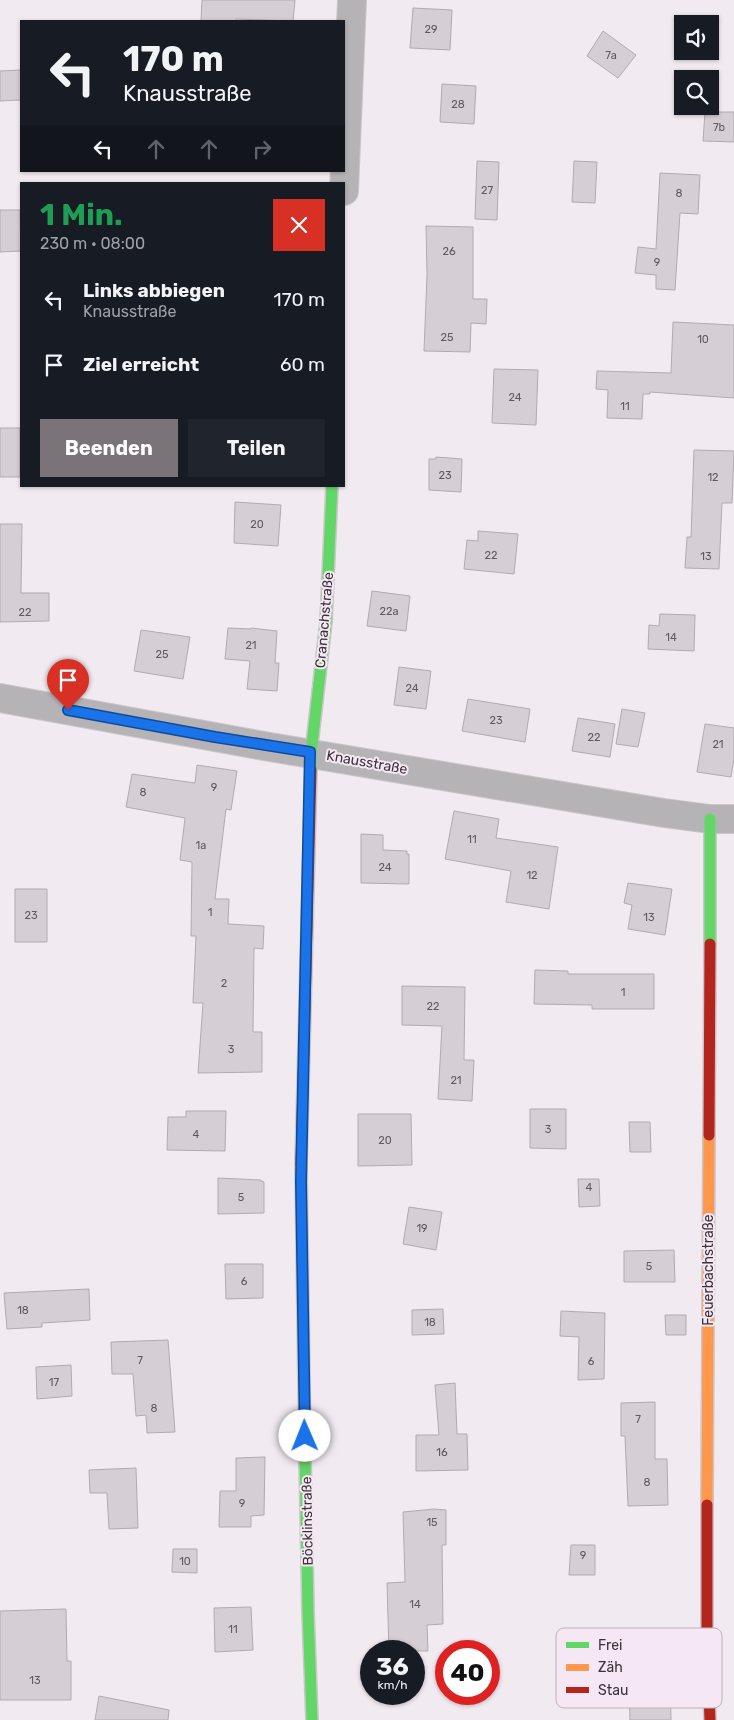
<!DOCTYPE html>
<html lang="de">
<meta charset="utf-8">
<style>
:root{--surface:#171b24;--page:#20242c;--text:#f1f3f6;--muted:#9ea1a6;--accent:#7a7479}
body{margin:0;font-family:Rubik,sans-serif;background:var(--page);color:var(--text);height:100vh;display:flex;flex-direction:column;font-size:19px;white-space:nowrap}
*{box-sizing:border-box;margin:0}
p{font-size:16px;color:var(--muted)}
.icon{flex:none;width:28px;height:28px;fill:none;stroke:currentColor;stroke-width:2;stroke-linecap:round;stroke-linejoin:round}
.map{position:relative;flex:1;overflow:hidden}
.panel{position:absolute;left:20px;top:182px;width:325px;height:305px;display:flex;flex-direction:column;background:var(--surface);border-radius:0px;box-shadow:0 1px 4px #0004}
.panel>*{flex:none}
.hud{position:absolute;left:20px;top:20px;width:325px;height:152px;border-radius:0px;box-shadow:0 1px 4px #0004;background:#171b24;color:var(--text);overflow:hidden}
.fabs{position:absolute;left:674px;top:15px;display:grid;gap:10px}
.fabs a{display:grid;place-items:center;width:45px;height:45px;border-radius:0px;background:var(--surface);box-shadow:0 1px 4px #0004;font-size:25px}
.speed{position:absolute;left:360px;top:1640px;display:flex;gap:10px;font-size:25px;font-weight:700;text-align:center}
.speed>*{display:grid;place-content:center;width:65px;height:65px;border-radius:50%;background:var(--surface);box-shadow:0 1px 4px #0004;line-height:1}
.speed small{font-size:12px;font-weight:400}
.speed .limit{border:8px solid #d22;background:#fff;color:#111}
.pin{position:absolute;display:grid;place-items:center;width:42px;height:42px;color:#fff;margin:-51px -21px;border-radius:50% 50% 50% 0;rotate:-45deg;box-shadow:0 0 5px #0007}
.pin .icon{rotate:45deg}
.me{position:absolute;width:55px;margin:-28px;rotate:359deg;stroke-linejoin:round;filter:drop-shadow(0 0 4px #0008)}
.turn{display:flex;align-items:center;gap:18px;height:105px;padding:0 20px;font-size:22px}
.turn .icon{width:65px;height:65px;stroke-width:2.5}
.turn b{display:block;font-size:35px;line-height:42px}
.lanes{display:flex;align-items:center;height:48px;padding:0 20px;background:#0003;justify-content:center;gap:25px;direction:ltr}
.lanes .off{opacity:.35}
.round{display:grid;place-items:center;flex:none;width:52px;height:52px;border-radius:0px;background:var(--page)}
.head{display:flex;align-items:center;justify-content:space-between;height:85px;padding:0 20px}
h1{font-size:30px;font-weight:700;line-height:38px;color:#1e9e55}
.primary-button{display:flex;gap:10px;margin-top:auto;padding:10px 20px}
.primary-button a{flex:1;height:58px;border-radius:0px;background:var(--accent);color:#fff;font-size:20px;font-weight:700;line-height:58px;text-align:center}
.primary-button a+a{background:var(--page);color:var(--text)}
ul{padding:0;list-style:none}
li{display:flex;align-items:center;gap:15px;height:65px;padding:0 20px}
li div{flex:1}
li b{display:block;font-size:19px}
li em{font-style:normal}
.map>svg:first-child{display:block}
.building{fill:#d5ced4;stroke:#b1abb0}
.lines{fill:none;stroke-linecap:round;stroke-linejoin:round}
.street-casing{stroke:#ccc6cb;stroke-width:30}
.fast-casing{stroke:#ccc6cb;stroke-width:14}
.slow-casing{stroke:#ccc6cb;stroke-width:14}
.jam-casing{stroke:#ccc6cb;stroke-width:14}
.street{stroke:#b6b3b6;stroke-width:28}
.fast{stroke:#63d668;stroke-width:11}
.slow{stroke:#ff974d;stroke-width:11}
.jam{stroke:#b3261e;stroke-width:11}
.route-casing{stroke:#114b97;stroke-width:12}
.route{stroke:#1a73e8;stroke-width:9}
.labels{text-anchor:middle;stroke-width:4;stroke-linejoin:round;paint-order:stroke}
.number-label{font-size:11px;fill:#605a60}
.street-label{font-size:14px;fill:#393439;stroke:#f6e7f4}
.key{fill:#f6e7f4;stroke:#bdb1bc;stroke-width:1}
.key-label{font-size:14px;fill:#393439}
</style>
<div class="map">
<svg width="734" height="1720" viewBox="0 0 734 1720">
<rect width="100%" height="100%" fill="#f2eaf1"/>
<path class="building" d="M 202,0 L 295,0 L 293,21 L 236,19 L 236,21 L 201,21 Z
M 413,8 L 452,10 L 450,50 L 410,48 Z
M 603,31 L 636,55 L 618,78 L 587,56 Z
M 21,70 L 21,100 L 0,101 L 0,71 Z
M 442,84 L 476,86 L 474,124 L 440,122 Z
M 705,112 L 734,112 L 734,142 L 703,141 Z
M 477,161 L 499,162 L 497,220 L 475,219 Z
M 574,161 L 597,162 L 595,203 L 572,202 Z
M 660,173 L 700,175 L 698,214 L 680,213 L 675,290 L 656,289 L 656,275 L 635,273 L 638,247 L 656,249 Z
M 0,210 L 20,210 L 21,251 L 0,252 Z
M 426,226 L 473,227 L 473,299 L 487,299 L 486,324 L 471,323 L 470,352 L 424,351 L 427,275 Z
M 673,322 L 734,325 L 734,398 L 650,392 L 650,394 L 643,394 L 642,419 L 607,418 L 608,390 L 596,389 L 597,371 L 671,373 Z
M 494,369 L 538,370 L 536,425 L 492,423 Z
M 0,428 L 20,428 L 20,477 L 0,477 Z
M 694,450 L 734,451 L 732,503 L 722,503 L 719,569 L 685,568 L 687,537 L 691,537 Z
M 436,457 L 462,459 L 461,492 L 429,490 L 429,459 L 436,459 Z
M 235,502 L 281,505 L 278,546 L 234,543 Z
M 0,524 L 22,524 L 21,593 L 49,593 L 49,621 L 0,622 Z
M 478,531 L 518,534 L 514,574 L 464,569 L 467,540 L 478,541 Z
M 372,591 L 410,596 L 406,631 L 367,626 Z
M 660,614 L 695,615 L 694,651 L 648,649 L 649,625 L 659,626 Z
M 228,628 L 251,629 L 251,628 L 277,631 L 275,663 L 279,663 L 277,691 L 247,689 L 250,661 L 225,659 Z
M 141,630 L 190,637 L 183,679 L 134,671 Z
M 399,667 L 431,671 L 426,709 L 394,705 Z
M 468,699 L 530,709 L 525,742 L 462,731 Z
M 622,709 L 645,713 L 638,747 L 616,744 Z
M 578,718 L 615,724 L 610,757 L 572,751 Z
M 705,724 L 734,728 L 734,759 L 731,777 L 697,772 Z
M 197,765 L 237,771 L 231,810 L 226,809 L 215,899 L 229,899 L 228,924 L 264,926 L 263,949 L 254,948 L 253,1032 L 262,1032 L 262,1072 L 198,1073 L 203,1003 L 193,1003 L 196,936 L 191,936 L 192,862 L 180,860 L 185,818 L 126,807 L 132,774 L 195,783 Z
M 454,811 L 499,819 L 496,838 L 558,847 L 549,909 L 506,902 L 511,871 L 445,859 Z
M 361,834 L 383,835 L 383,850 L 407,851 L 407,854 L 409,854 L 409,884 L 361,883 Z
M 628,883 L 672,889 L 665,935 L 628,929 L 632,905 L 624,903 Z
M 15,889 L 47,889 L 47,942 L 15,942 Z
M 535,970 L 568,971 L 568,974 L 654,974 L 654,1009 L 592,1009 L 592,1005 L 534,1004 Z
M 402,986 L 465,987 L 464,1060 L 474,1060 L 472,1101 L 438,1099 L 442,1026 L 402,1025 Z
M 530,1109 L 566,1109 L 566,1149 L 530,1148 Z
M 186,1111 L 226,1111 L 225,1151 L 167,1150 L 168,1117 L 186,1117 Z
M 358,1114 L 411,1114 L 412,1165 L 358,1166 Z
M 629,1122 L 650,1122 L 651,1152 L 630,1152 Z
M 218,1178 L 261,1180 L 261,1181 L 264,1182 L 264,1213 L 218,1214 Z
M 578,1179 L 599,1179 L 600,1206 L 579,1207 Z
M 409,1207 L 442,1212 L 436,1250 L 403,1244 Z
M 674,1250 L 675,1282 L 624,1282 L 624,1251 Z
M 225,1264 L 263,1264 L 263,1298 L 226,1299 Z
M 89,1289 L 90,1320 L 42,1323 L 42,1327 L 7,1329 L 4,1293 Z
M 443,1309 L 444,1334 L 412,1335 L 412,1310 Z
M 561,1311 L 605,1313 L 604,1379 L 578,1380 L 579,1337 L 560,1336 Z
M 665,1315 L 686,1315 L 686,1335 L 666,1335 Z
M 168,1340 L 175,1432 L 147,1433 L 146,1415 L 136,1416 L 133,1374 L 112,1374 L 111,1342 Z
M 71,1365 L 72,1396 L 37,1399 L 36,1367 Z
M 455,1383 L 457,1434 L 467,1434 L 468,1470 L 416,1471 L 416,1435 L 439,1435 L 435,1385 Z
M 655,1402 L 655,1459 L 667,1459 L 668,1505 L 628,1506 L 625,1436 L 621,1436 L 621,1403 Z
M 265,1457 L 264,1515 L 251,1516 L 251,1527 L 219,1527 L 220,1491 L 236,1491 L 236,1458 Z
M 136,1468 L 138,1528 L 109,1529 L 107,1493 L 90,1493 L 89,1470 Z
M 434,1509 L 446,1510 L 446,1545 L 442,1545 L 443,1624 L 427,1625 L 428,1651 L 389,1651 L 387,1583 L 405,1582 L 403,1512 Z
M 571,1545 L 595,1545 L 595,1575 L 569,1575 Z
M 173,1549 L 197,1549 L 197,1573 L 172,1572 Z
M 251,1607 L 253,1650 L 215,1652 L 214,1608 Z
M 66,1609 L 67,1661 L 71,1661 L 71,1700 L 0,1700 L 0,1611 Z
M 670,1682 L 671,1720 L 630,1720 L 629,1683 Z
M 99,1696 L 169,1710 L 168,1720 L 95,1720 Z"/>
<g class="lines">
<defs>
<path id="street" d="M 344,191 L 352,0
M 0,698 L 264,746 L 664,813 L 710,819 L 734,819"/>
<path id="fast" d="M 311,770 L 311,753 L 326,622 L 332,486
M 710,944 L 710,819
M 305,1457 L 308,1611 L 312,1720"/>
<path id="slow" d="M 301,1164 L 305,1457
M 707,1505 L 709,1135"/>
<path id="jam" d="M 709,1135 L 710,944
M 301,1164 L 311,770
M 707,1505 L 707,1642 L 710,1720"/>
</defs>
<use href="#street" class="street-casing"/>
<use href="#fast" class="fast-casing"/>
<use href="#slow" class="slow-casing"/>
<use href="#jam" class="jam-casing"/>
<use href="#street" class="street"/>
<use href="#fast" class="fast"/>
<use href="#slow" class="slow"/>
<use href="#jam" class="jam"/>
</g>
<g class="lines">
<defs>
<path id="route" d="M 68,710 L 215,737 L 310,752 L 301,1182 L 305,1436"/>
</defs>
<use href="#route" class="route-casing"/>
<use href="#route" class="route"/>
</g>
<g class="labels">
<g class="number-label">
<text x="431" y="33">29</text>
<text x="611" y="59">7a</text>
<text x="458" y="108">28</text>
<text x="719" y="131">7b</text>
<text x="487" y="194">27</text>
<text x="679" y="197">8</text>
<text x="449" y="255">26</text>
<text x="657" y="266">9</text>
<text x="447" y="341">25</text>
<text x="703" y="343">10</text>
<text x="515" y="401">24</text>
<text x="625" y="410">11</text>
<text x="445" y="479">23</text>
<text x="713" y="481">12</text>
<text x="257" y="528">20</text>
<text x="491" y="559">22</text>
<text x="706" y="560">13</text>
<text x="389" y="615">22a</text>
<text x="25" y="616">22</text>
<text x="671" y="641">14</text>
<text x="251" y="649">21</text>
<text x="162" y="658">25</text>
<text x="412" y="692">24</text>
<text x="496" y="724">23</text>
<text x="594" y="741">22</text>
<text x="718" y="748">21</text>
<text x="214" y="791">9</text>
<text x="143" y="796">8</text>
<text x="472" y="843">11</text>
<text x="201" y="849">1a</text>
<text x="385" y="871">24</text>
<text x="532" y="879">12</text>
<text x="210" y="916">1</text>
<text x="31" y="919">23</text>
<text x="649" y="921">13</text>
<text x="224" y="987">2</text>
<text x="623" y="996">1</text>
<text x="433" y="1010">22</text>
<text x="231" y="1053">3</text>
<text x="456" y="1084">21</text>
<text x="548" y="1133">3</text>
<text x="196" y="1138">4</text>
<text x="385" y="1144">20</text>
<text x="589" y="1191">4</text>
<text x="241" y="1201">5</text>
<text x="422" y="1232">19</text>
<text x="649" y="1270">5</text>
<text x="244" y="1285">6</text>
<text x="23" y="1314">18</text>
<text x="430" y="1326">18</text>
<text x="140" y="1364">7</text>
<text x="591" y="1365">6</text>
<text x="54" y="1386">17</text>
<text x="154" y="1412">8</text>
<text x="638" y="1423">7</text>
<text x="442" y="1456">16</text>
<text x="647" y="1486">8</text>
<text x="242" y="1507">9</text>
<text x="432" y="1526">15</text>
<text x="583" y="1559">9</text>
<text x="185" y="1565">10</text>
<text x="415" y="1608">14</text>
<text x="233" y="1633">11</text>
<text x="35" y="1684">13</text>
</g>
<g class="street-label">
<text transform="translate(324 620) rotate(-85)" y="5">Cranachstraße</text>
<text transform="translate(367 762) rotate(10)" y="5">Knausstraße</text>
<text transform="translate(708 1270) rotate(-90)" y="5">Feuerbachstraße</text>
<text transform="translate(307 1521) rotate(-91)" y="5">Böcklinstraße</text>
</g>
</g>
<rect x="556" y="1628" width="166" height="80" rx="8" class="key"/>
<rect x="566" y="1642" width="23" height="6" fill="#63d668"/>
<rect x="566" y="1664" width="23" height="7" fill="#ff974d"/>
<rect x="566" y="1687" width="23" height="6" fill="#b3261e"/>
<g class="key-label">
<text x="598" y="1650">Frei</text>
<text x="598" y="1672">Zäh</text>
<text x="598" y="1695">Stau</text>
</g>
</svg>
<div class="fabs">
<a><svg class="icon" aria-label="sound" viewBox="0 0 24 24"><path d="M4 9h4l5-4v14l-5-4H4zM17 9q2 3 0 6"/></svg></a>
<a><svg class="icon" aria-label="search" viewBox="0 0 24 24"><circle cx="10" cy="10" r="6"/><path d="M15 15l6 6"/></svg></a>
</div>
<div class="speed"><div>36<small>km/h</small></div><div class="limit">40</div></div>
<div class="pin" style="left:68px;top:710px;background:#d93025"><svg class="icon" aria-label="arrive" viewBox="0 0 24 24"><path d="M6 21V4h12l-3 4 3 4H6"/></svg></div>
<svg class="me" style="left:305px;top:1436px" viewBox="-20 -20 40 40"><circle r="19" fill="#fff"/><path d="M0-13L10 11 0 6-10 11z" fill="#1a73e8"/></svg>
<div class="hud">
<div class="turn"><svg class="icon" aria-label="left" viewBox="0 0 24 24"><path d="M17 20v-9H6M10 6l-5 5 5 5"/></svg><div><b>170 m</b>Knausstraße</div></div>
<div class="lanes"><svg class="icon" aria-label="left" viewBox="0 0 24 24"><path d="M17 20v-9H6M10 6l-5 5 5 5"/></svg><svg class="icon off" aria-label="ahead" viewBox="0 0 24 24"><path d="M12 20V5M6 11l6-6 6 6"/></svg><svg class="icon off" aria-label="ahead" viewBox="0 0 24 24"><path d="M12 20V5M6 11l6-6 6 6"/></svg><svg class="icon off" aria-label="right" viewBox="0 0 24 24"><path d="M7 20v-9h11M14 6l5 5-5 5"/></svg></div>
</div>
<section class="panel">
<div class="head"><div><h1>1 Min.</h1><p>230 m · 08:00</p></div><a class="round" style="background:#d93025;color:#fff"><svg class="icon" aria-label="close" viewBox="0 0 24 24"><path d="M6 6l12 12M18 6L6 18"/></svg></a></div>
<ul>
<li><svg class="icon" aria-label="left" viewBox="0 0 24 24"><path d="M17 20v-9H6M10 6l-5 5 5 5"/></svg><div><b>Links abbiegen</b><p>Knausstraße</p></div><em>170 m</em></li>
<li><svg class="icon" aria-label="arrive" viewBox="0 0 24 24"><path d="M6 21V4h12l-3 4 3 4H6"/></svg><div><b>Ziel erreicht</b></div><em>60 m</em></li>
</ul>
<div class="primary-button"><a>Beenden</a><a>Teilen</a></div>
</section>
</div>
